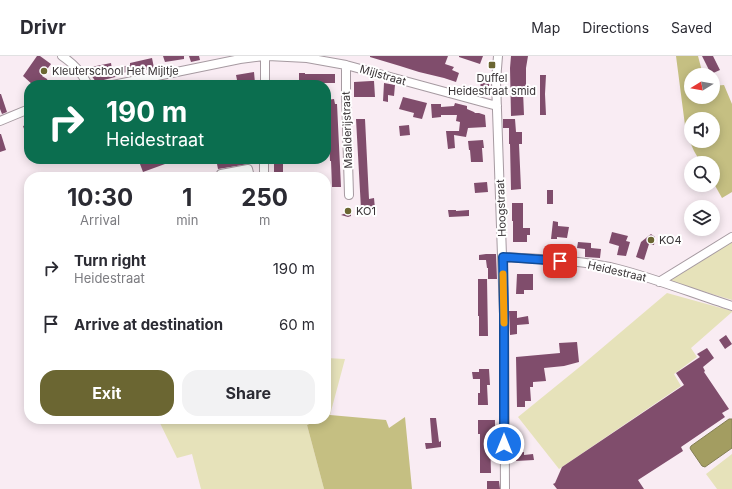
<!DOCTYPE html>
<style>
:root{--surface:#fff;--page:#f2f2f3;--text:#2b2b33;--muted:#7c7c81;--line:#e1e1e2;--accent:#6b6632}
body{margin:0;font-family:Inter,sans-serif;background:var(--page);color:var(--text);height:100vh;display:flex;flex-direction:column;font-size:15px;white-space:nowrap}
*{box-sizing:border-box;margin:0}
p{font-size:13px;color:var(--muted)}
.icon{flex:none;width:22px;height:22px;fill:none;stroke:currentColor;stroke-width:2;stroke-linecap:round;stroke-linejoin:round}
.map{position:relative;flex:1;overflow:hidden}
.panel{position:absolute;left:24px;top:116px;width:307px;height:252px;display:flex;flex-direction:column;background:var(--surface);border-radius:16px;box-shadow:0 2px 10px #0003}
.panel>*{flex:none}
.top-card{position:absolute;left:24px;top:24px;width:307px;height:84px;border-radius:16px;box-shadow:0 2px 10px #0003;background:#0b6e4f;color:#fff;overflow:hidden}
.needle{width:26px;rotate:259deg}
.fabs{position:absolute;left:684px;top:12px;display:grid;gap:8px}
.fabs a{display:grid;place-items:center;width:36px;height:36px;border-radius:50%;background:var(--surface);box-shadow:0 2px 10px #0003;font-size:20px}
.pin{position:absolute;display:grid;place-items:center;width:34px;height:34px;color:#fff;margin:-17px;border-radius:8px;box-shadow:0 2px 6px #0006}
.me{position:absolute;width:44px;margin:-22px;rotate:0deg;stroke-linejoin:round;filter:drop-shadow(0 0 3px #0008)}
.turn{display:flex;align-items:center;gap:14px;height:84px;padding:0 16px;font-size:18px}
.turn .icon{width:52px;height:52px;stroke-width:2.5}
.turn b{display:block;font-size:28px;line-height:34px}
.eta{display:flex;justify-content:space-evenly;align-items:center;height:68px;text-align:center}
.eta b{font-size:24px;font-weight:700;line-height:28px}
.primary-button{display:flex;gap:8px;margin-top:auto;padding:8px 16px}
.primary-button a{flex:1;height:46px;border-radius:16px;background:var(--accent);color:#fff;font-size:16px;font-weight:700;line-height:46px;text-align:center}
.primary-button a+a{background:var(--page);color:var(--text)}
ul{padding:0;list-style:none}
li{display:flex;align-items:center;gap:12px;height:56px;padding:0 16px}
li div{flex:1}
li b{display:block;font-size:15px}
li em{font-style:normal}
header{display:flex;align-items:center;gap:24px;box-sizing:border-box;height:56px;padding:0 20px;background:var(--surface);border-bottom:1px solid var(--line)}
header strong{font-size:19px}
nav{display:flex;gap:22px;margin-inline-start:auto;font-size:14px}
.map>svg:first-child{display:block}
.green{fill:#e6e2ba}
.forest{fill:#c5bf82;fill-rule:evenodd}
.water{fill:#a39d61;stroke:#837e54}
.building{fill:#804d6c}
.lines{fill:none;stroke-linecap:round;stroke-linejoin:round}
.minor-casing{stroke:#a69aa1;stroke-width:10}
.minor{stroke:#fff;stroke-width:8}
.route-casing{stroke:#114b97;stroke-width:10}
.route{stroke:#1a73e8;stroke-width:7}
.slow{stroke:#f59e0b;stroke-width:7}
.poi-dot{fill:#6b6632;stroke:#fff;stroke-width:1.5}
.labels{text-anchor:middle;stroke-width:4;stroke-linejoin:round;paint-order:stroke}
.poi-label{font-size:11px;fill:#393436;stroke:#fff;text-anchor:start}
.street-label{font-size:11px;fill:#393436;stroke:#fff}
</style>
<header>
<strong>Drivr</strong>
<nav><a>Map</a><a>Directions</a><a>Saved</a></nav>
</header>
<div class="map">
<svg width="732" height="433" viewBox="0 0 732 433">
<rect width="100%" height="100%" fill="#f9ecf3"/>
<path class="green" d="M 732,185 L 732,244 L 672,226 L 671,224 L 672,220 Z
M 667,237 L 732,255 L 732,256 L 691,292 L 697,301 L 674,318 L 681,330 L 559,413 L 518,361 L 582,309 Z
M 326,302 L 345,303 L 330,359 L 326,360 Z
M 158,363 L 320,363 L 307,369 L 324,433 L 201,433 L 192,398 L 177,402 Z
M 732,398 L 732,433 L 717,433 L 706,418 Z"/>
<path class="forest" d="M 676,0 L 698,0 L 703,19 L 691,19 L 691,41 L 713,41 L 713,30 L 724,29 L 732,48 L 732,136 L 722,142 L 713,126 L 713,107 L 701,107 L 694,95 L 686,77 ZM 691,63 L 713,63 L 713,85 L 691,85 Z
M 330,359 L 386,364 L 389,372 L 405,361 L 412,433 L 324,433 L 307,369 L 320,363 L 326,363 L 326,360 Z"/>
<path class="water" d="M 729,363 L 732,363 L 732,392 L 705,411 L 702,410 L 691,394 L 690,392 L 691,390 Z"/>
<path class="building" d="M 37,0 L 40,0 L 51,8 L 42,20 L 47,23 L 49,29 L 33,29 L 23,20 Z
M 163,0 L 184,0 L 184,3 L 165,6 Z
M 189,0 L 199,0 L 200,4 L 191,6 Z
M 370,0 L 448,0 L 445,8 L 454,11 L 452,14 L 459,17 L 456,26 L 444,22 L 419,16 L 400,10 L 370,1 Z
M 459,0 L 483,0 L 480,8 L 459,1 Z
M 511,0 L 528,0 L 526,12 L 526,35 L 523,35 L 524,59 L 511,60 L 510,12 Z
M 702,0 L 713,0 L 720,14 L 711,18 Z
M 152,2 L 154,12 L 145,14 L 144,12 L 123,17 L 123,19 L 96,26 L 86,12 L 111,7 L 112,13 L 130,9 L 130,7 Z
M 254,16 L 255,27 L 252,28 L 252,29 L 238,29 L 236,19 Z
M 299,17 L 305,17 L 305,18 L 335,18 L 335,27 L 308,27 L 308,29 L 299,29 Z
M 481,19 L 490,20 L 488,39 L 480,38 Z
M 540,19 L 546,19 L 545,38 L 546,59 L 540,59 Z
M 371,25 L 374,25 L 375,41 L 354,41 L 354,26 Z
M 384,27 L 395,29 L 394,40 L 388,39 L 388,46 L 383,45 Z
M 0,38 L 1,38 L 7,56 L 2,58 L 0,53 Z
M 403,41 L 427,47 L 422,63 L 413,61 L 414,57 L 399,53 Z
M 334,43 L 335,48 L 337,48 L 341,131 L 332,131 L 331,105 L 330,105 L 327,44 Z
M 455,47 L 467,50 L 467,53 L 474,56 L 475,57 L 479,57 L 485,59 L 486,71 L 468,72 L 466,81 L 454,79 L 455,92 L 448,93 L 446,75 L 459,75 L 460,66 L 456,65 L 457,59 L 441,59 L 441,61 L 432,62 L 431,48 L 441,48 L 441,51 L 454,50 Z
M 356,63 L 365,63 L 369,143 L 374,142 L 375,153 L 361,153 Z
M 503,63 L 515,63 L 516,76 L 522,76 L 522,88 L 519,88 L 521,133 L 511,134 L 510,88 L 509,88 L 509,72 L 503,72 Z
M 29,68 L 29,84 L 28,84 L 23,70 Z
M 409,69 L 410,79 L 400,80 L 399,70 Z
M 0,78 L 1,78 L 6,94 L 0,96 Z
M 483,84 L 484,92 L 482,92 L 483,106 L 471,106 L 470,94 L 469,94 L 468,85 Z
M 152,103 L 163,103 L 165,108 L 143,116 L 140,108 Z
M 241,103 L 248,103 L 249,108 L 218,113 L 217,108 Z
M 274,103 L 283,103 L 283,121 L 274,121 Z
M 487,126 L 488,136 L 475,137 L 474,127 Z
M 547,134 L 553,134 L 553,148 L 547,148 Z
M 512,147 L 523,147 L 523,172 L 530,172 L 530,179 L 527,179 L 527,186 L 513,186 L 513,165 L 512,165 Z
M 345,152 L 350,152 L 351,157 L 351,160 L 348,161 L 341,159 L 346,157 Z
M 448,154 L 456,154 L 456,155 L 469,154 L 469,160 L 449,161 Z
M 553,165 L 558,166 L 558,170 L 569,171 L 567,182 L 557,181 L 557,183 L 551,183 Z
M 612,176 L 628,180 L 626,185 L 630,186 L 626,200 L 617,199 L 619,190 L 609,187 Z
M 651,178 L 655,181 L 654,189 L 649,188 L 644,204 L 636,201 L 641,186 Z
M 578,186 L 591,187 L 591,192 L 601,193 L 600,202 L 585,201 L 585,193 L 577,192 Z
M 486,198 L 496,198 L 497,223 L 488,223 L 488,212 L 487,212 L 486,204 L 479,204 L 479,199 Z
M 517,218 L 533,218 L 533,234 L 524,234 L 524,238 L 516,238 Z
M 478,223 L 487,223 L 488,280 L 479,280 L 479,260 L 478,260 Z
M 509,255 L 517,255 L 517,262 L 528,260 L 529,268 L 517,269 L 517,278 L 510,279 Z
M 726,279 L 732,288 L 725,293 L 719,284 Z
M 577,286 L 579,306 L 564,310 L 544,312 L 546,325 L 533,326 L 533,331 L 530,331 L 531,345 L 525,345 L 525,351 L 517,351 L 516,301 L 560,297 L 559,287 Z
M 707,292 L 714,302 L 703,311 L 705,315 L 704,316 L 729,353 L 722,357 L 725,361 L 681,391 L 683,395 L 638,424 L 644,433 L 557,433 L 553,428 L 555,427 L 562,411 L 684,329 L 676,317 L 700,301 L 697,298 Z
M 479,313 L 489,313 L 490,329 L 487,329 L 488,349 L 478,349 L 478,337 L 480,337 L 480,323 L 473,323 L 472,316 L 479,316 Z
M 430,362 L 436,362 L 439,386 L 441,385 L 441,391 L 426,393 L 425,387 L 432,387 Z
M 478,364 L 495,364 L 495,378 L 490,378 L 491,417 L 480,417 L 480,378 L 478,378 Z
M 515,396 L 524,396 L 524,399 L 533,398 L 534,404 L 516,405 Z
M 487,425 L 499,425 L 500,433 L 487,433 Z"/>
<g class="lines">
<defs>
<path id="minor" d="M 62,0 C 75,9 81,16 88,29
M 268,0 L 307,2 L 346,9 L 497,50
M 498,0 L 496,25 L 504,258 L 505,433
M 346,9 L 346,36 L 349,139
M 113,29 L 240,3 L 264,0
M 265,29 L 265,0
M 0,65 L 29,53
M 264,103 L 264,121
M 221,121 L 221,118 L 248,113 L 250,121
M 503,201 C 540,203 582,204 618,213 C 657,223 694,238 732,250
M 659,226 L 732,181"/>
</defs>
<use href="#minor" class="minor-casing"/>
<use href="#minor" class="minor"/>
</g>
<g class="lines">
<defs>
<path id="route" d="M 504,388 L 504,258 L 503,201 L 560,205"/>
</defs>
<use href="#route" class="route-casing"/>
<use href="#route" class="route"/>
<path class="slow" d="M 503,218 L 504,267"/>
</g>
<g class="poi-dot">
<rect x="488" y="5" width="8" height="8" rx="2"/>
<circle cx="44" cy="15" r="4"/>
<circle cx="348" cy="155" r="4"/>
<circle cx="651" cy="184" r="4"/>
</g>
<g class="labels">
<g class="poi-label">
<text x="52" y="19">Kleuterschool Het Mijltje</text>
<text x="492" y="26" text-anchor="middle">Duffel<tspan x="492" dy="13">Heidestraat smid</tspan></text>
<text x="356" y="159">KO1</text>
<text x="659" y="188">KO4</text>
</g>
<g class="street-label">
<text transform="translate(383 19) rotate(16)" y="4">Mijlstraat</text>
<text transform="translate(347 74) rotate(-92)" y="4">Maalderijstraat</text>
<text transform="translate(501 152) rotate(-92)" y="4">Hoogstraat</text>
<text transform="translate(617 215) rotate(13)" y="4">Heidestraat</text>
</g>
</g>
</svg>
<div class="fabs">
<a><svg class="needle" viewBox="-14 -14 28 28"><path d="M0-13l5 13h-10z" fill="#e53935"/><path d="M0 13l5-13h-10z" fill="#7c7c81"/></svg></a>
<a><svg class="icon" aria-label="sound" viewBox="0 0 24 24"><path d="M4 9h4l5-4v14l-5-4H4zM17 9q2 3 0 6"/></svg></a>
<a><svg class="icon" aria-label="search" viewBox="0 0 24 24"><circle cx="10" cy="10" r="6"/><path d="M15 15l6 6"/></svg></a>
<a><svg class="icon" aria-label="layers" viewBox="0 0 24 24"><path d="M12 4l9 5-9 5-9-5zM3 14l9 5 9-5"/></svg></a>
</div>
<div class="pin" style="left:560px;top:205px;background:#d93025"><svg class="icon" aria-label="arrive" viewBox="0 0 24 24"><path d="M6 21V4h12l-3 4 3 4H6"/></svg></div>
<svg class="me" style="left:504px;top:388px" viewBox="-20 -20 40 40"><circle r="17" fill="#1a73e8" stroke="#fff" stroke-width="3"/><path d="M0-11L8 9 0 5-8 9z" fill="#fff"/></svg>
<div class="top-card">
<div class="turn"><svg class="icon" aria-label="right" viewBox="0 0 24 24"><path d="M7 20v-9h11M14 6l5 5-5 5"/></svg><div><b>190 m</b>Heidestraat</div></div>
</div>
<section class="panel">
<div class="eta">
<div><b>10:30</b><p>Arrival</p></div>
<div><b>1</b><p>min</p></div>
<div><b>250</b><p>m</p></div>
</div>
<ul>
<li><svg class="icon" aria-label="right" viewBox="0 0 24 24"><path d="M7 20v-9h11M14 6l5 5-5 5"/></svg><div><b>Turn right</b><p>Heidestraat</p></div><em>190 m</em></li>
<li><svg class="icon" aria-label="arrive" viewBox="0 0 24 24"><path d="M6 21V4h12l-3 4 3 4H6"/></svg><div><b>Arrive at destination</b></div><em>60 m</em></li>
</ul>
<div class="primary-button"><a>Exit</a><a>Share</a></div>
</section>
</div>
